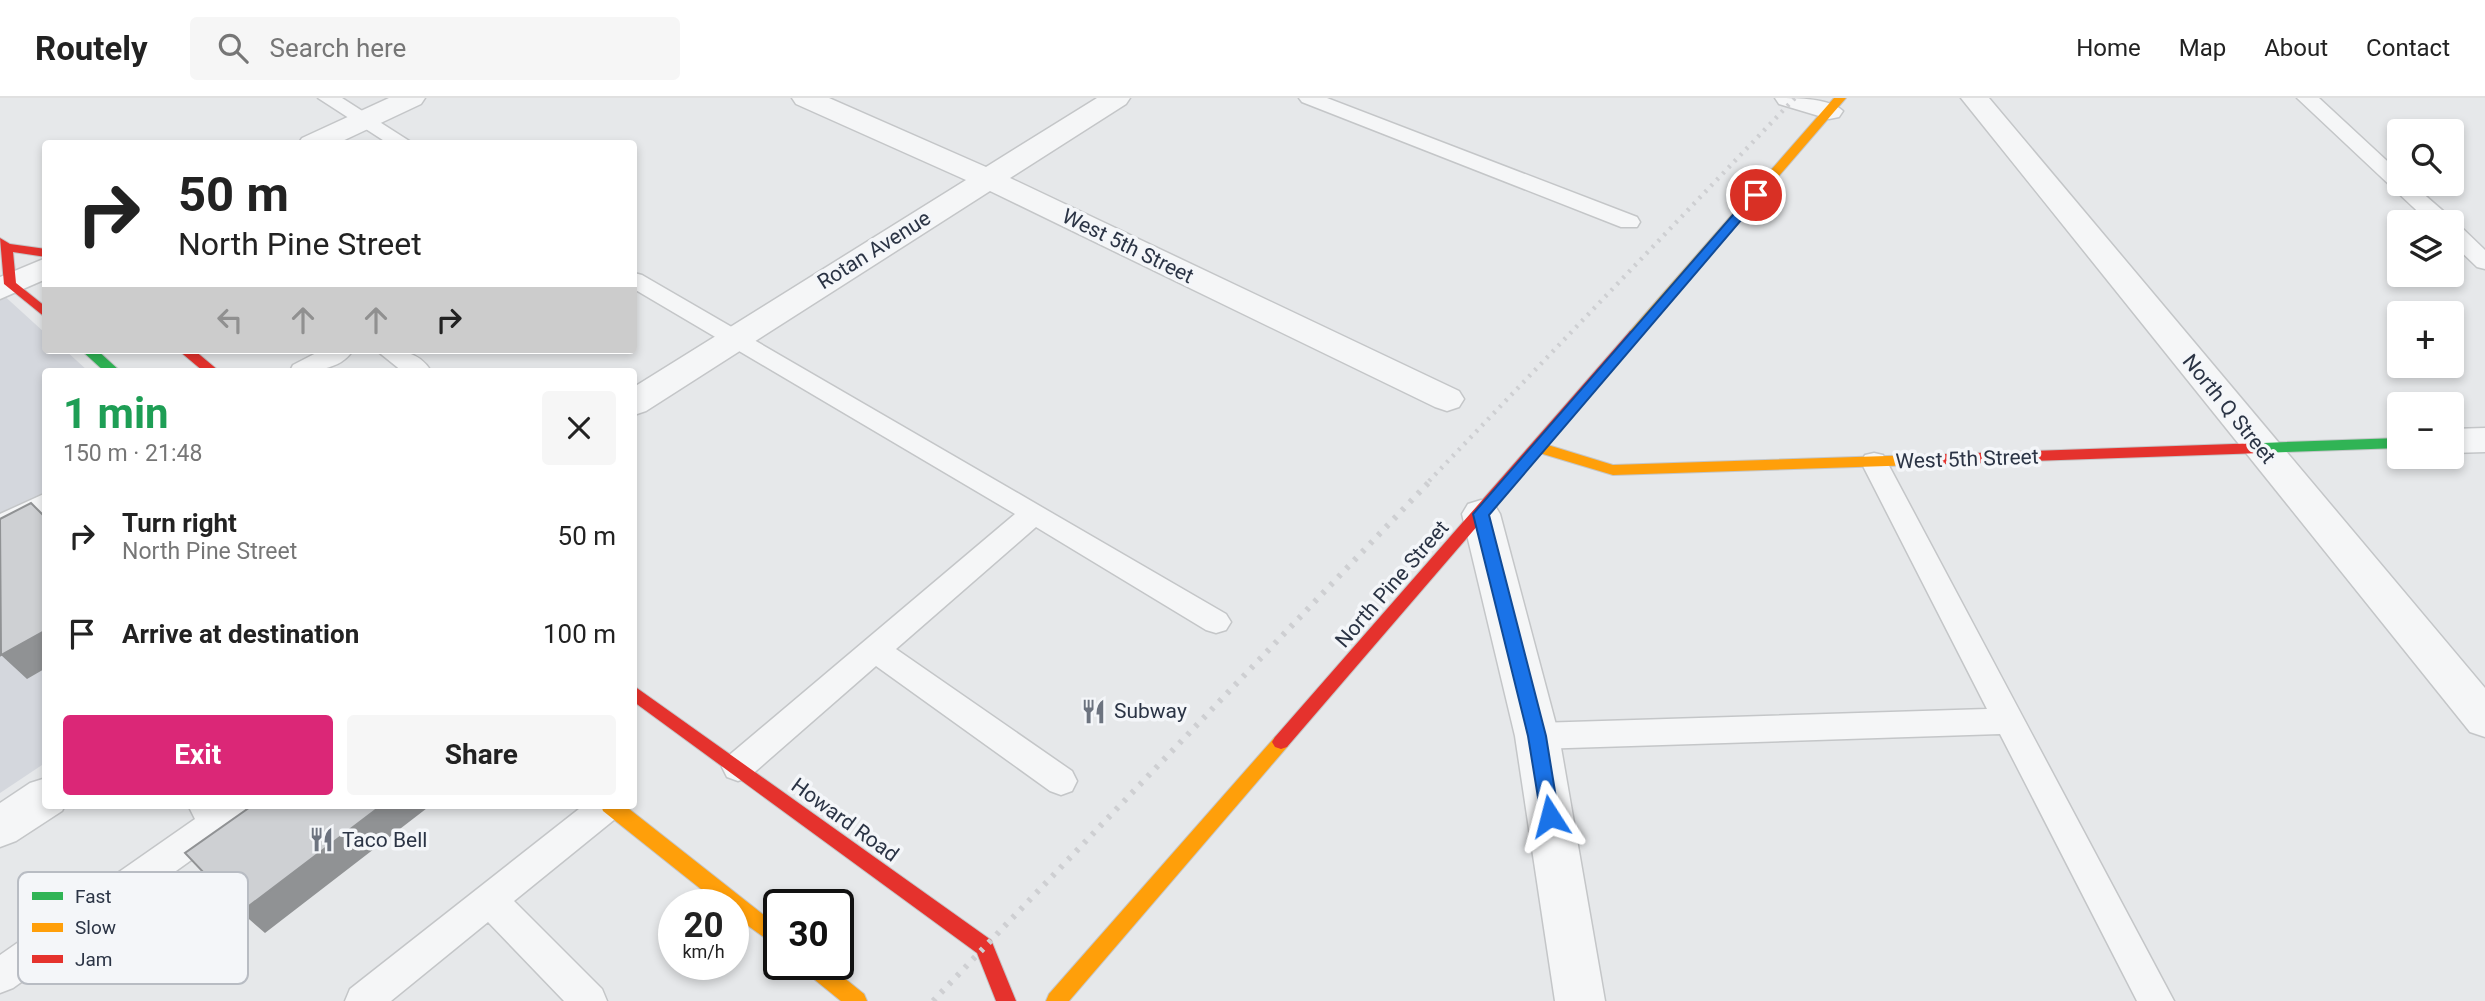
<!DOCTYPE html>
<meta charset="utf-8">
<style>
:root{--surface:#fff;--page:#f6f6f6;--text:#222;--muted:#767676;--line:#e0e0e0;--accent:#db2777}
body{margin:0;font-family:Roboto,sans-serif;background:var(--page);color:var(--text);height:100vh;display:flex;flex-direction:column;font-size:26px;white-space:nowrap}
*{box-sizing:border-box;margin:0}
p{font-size:23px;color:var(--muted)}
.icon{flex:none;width:38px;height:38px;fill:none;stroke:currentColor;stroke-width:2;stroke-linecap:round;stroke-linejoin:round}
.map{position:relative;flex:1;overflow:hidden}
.side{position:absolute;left:42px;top:270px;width:595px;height:441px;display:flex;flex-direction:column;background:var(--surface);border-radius:7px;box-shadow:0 4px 10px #0003}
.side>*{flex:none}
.guide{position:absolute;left:42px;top:42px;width:595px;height:214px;border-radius:7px;box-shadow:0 4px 10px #0003;background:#fff;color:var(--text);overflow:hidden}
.fabs{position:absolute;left:2387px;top:21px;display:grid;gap:14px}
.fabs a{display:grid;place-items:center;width:77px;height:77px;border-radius:7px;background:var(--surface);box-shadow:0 4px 10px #0003;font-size:35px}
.speed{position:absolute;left:658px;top:791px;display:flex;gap:14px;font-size:35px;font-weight:700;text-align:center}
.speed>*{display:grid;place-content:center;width:91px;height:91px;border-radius:50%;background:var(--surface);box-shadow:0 4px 10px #0003;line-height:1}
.speed small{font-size:18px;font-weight:400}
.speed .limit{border:4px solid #111;border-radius:10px;background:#fff;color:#111}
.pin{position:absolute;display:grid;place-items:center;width:60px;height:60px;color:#fff;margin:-30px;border:4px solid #fff;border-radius:50%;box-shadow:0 2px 7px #0007}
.me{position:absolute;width:77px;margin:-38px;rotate:351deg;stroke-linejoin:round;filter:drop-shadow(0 0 5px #0008)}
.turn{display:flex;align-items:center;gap:24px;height:147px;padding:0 21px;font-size:32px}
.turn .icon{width:91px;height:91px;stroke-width:2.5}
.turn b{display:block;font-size:49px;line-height:60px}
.lanes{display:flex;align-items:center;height:66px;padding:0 21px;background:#0003;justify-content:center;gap:35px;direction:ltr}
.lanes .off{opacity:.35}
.round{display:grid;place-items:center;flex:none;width:74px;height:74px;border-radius:7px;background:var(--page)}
.headline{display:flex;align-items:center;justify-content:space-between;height:119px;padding:0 21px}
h1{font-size:42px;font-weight:700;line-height:52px;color:#1e9e55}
.action{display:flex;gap:14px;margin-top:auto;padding:14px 21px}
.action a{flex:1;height:80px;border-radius:7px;background:var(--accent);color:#fff;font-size:28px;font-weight:700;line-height:80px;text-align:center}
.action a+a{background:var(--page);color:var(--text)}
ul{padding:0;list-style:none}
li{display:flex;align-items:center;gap:21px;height:98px;padding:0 21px}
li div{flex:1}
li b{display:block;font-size:26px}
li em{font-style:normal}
header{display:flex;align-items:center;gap:42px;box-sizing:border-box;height:98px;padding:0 35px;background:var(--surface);border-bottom:2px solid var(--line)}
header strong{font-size:33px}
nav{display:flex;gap:38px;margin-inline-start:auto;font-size:24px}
.search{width:490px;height:63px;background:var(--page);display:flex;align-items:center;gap:18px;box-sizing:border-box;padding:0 24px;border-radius:7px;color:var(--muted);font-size:26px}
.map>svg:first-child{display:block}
.built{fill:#d4d7dd}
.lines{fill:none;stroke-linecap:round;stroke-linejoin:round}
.lane-casing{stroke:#c4c6c8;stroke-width:3}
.street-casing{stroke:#c4c6c8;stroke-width:3}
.fast-casing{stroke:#c4c6c8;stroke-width:2}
.slow-casing{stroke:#c4c6c8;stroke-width:2}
.jam-casing{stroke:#c4c6c8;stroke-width:2}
.lane{fill:#f5f6f7;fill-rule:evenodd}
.street{fill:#f5f6f7;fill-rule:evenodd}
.fast{fill:#30b455;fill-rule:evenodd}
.slow{fill:#ff9f0a;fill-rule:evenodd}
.jam{fill:#e5322d;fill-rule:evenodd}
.rail-far1{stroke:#cecfd2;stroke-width:4.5;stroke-dasharray:2.5 6;stroke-linecap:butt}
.rail{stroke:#cecfd2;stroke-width:6;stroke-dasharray:3.5 8;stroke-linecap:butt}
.shaded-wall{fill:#909294}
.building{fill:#ced0d3;stroke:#909294;stroke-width:2}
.route{fill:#1a73e8;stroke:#114b97;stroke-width:2}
.labels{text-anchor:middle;stroke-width:7;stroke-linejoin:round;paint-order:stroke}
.street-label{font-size:21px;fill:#2b3445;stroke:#f4f6f9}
.poi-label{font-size:21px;fill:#2b3445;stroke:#f4f6f9;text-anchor:start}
.key{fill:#f4f6f9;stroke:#b8bcc3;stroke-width:2}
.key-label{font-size:19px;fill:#2b3445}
</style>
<header>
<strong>Routely</strong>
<div class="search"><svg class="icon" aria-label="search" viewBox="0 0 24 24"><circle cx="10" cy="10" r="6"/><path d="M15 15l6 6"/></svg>Search here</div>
<nav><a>Home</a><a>Map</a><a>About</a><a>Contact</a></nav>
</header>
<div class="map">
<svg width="2485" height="903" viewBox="0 0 2485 903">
<rect width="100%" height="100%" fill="#e6e8ea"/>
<path class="built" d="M 0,194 L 45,235 L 46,252 L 65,252 L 88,273 L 46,273 L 45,665 L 0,695 Z"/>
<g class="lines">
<defs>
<path id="lane" d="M 318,0 L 342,0 L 414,46 L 389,46 Z
M 1299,0 L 1327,0 L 1637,119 L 1640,124 L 1637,129 L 1621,129 L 1302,4 Z
M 2297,0 L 2319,0 L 2399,74 L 2399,86 L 2412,86 L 2450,119 L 2453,124 L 2452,126 L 2429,124 Z
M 2452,126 L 2460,128 L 2485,152 L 2485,171 L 2477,169 L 2452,145 Z
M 634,175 L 642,177 L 1226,516 L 1231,524 L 1226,532 L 1216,535 L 1206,532 L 1036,429 L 896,551 L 1072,673 L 1077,683 L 1072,693 L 1061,697 L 1050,693 L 876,568 L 749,679 L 738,683 L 727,679 L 722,669 L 727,659 L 1015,416 L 634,191 Z
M 322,252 L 353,252 C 340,273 312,273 290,273 L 293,267 Z
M 376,252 C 398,252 418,252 431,273 L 402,273 Z
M 1874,355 L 1883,357 L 1887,364 L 2174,903 L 2137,903 L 2000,636 L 1537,651 L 1526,647 L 1521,638 L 1526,629 L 1537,625 L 1987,611 L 1861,364 L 1865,357 Z
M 46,395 L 46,417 L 0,438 L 0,416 Z
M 188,707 L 258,707 L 254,717 L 13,890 L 0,895 L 0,857 L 195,721 Z
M 584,707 L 624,707 L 620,717 L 514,803 L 602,891 L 607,903 L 564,903 L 488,824 L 391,903 L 345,903 L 350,891 Z"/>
<path id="street" d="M 389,0 L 425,0 L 421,6 L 336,46 L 298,46 L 302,40 Z
M 792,0 L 829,0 L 986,69 L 1097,0 L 1130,0 L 1126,6 L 1010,80 L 1459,293 L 1464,301 L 1459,309 L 1447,313 L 1435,309 L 990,93 L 646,313 L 634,317 L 634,289 L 966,82 L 796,6 Z
M 1775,0 C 1795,0 1830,0 1843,13 L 1839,19 L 1829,21 L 1779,6 Z
M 1961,0 L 1989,0 L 2485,590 L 2485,639 L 2470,634 Z
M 46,160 L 46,181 L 0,201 L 0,179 Z
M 2485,330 L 2485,354 L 2452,355 L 2452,331 Z
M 1481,402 L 1494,406 L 1500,416 L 1559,638 L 1605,903 L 1555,903 L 1515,638 L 1462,416 L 1468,406 Z
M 46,680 L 46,707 L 65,707 L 62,713 L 16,743 L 0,749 L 0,705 L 30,685 Z"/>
<path id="fast" d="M 81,252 L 97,252 L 120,273 L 104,273 Z
M 2399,340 L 2399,350 L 2262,355 L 2255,350 L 2262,345 Z"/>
<path id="slow" d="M 1834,0 L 1846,0 L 1640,239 L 1630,239 L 1628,236 L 1630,233 Z
M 1538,344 L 1613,367 L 1918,357 L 1925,362 L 1918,367 L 1613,377 L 1533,353 L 1531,349 Z
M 1281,637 L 1287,639 L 1290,644 L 1287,649 L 1069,903 L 1046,903 L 1049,896 L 1275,639 Z
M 601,707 L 624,707 L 779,829 L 779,850 L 733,817 L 733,807 L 721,807 L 603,713 Z
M 801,866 L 827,866 L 864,896 L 867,903 L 841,903 L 804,873 Z"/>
<path id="jam" d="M 0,140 L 10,146 L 46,151 L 46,159 L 13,154 L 16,185 L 46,209 L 46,220 L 4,186 Z
M 1635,232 L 1640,233 L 1642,236 L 1640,239 L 1287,649 L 1281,651 L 1275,649 L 1272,644 L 1275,639 L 1630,233 Z
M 178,252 L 194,252 L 219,273 L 203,273 Z
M 2262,345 L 2269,350 L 2262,355 L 1918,367 L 1911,362 L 1918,357 Z
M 634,588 L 991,842 L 1016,903 L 996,903 L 977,855 L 634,604 Z"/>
</defs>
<use href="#lane" class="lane-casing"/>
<use href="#street" class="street-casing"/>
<use href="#fast" class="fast-casing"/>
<use href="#slow" class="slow-casing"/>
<use href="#jam" class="jam-casing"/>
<use href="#lane" class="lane"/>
<use href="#street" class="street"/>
<use href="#fast" class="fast"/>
<use href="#slow" class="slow"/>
<use href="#jam" class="jam"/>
<path class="rail-far1" d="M 1429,383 L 1795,0"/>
<path class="rail" d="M 933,903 L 1431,382"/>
</g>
<path class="shaded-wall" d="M 46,532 L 46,570 L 27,581 L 1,557 Z
M 382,707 L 431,707 L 265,835 L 241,814 Z"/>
<path class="building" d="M 31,405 L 46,420 L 46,532 L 1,557 L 0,421 Z
M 253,707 L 382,707 L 241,814 L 185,755 Z"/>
<path class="route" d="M 1756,93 L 1762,97 L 1760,100 L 1489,417 L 1546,638 L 1559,718 L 1557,723 L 1550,726 L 1543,723 L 1541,718 L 1528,638 L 1473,416 L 1752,95 Z"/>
<defs>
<symbol id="restaurant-bare" viewBox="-9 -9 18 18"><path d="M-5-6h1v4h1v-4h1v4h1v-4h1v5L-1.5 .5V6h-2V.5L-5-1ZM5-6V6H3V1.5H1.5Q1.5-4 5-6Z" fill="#6c737f" stroke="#f4f6f9" stroke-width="2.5" paint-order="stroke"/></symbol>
</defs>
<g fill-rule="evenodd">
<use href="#restaurant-bare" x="1076" y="596" width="35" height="35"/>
<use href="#restaurant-bare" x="304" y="724" width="35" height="35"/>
</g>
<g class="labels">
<g class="street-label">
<text transform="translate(1128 148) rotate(26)" y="7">West 5th Street</text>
<text transform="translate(874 152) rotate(-32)" y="7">Rotan Avenue</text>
<text transform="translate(2229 311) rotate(51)" y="7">North Q Street</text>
<text transform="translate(1967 361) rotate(-2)" y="7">West 5th Street</text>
<text transform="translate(1392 486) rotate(-49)" y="7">North Pine Street</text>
<text transform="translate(845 722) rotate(36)" y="7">Howard Road</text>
</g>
<g class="poi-label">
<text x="1114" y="620">Subway</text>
<text x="342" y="749">Taco Bell</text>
</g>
</g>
<rect x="18" y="774" width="230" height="112" rx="10" class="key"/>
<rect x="32" y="794" width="31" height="8" fill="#30b455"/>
<rect x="32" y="825" width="31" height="9" fill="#ff9f0a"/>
<rect x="32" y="857" width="31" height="8" fill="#e5322d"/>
<g class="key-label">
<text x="75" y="805">Fast</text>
<text x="75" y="836">Slow</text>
<text x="75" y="868">Jam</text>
</g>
</svg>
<div class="fabs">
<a><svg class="icon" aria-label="search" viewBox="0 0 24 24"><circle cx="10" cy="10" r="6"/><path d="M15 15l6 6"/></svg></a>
<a><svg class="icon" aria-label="layers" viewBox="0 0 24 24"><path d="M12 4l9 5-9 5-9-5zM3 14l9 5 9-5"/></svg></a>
<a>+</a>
<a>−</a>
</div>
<div class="speed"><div>20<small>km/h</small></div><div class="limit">30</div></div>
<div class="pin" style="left:1756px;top:97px;background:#d93025"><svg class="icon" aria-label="arrive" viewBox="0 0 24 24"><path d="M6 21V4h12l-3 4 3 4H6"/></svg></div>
<svg class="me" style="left:1550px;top:718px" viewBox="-20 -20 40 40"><path d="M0-17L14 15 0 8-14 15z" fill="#1a73e8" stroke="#fff" stroke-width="4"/></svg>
<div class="guide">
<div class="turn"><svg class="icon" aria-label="right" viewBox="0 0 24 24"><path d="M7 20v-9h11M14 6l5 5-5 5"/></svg><div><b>50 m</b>North Pine Street</div></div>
<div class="lanes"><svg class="icon off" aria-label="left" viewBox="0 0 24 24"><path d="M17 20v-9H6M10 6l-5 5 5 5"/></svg><svg class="icon off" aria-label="ahead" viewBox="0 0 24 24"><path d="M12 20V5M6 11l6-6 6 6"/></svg><svg class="icon off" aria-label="ahead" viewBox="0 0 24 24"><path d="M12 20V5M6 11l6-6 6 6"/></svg><svg class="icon" aria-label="right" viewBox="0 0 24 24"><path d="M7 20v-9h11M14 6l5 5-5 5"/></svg></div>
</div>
<section class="side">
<div class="headline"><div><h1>1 min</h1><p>150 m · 21:48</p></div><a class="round"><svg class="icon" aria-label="close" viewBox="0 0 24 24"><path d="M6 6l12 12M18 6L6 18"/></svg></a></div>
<ul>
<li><svg class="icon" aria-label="right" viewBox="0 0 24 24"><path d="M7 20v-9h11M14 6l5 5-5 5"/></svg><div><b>Turn right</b><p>North Pine Street</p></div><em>50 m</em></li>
<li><svg class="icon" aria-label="arrive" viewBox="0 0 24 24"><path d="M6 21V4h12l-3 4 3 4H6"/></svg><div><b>Arrive at destination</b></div><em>100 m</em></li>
</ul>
<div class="action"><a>Exit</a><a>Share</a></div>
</section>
</div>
